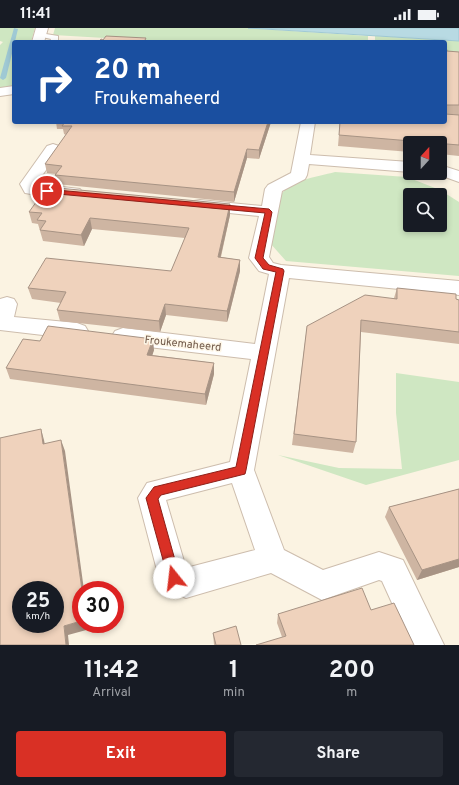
<!DOCTYPE html>
<style>
:root{--surface:#171b24;--page:#242831;--text:#f1f3f6;--muted:#9ea1a6;--accent:#d93025}
body{margin:0;font-family:Overpass,sans-serif;background:var(--page);color:var(--text);height:100vh;display:flex;flex-direction:column;font-size:15px;white-space:nowrap}
*{box-sizing:border-box;margin:0}
p{font-size:13px;color:var(--muted)}
.icon{flex:none;width:22px;height:22px;fill:none;stroke:currentColor;stroke-width:2;stroke-linecap:round;stroke-linejoin:round}
.map{position:relative;height:617px;overflow:hidden}
.details{display:flex;flex-direction:column;background:var(--surface);flex:1}
.details>*{flex:none}
.top-card{position:absolute;left:12px;top:12px;width:435px;height:84px;border-radius:4px;box-shadow:0 2px 6px #0003;background:#1a4fa0;color:#fff;overflow:hidden}
.needle{width:26px;rotate:21deg}
.fabs{position:absolute;left:403px;top:108px;display:grid;gap:8px}
.fabs a{display:grid;place-items:center;width:44px;height:44px;border-radius:4px;background:var(--surface);box-shadow:0 2px 6px #0003;font-size:20px}
.speed{position:absolute;left:12px;top:553px;display:flex;gap:8px;font-size:20px;font-weight:700;text-align:center}
.speed>*{display:grid;place-content:center;width:52px;height:52px;border-radius:50%;background:var(--surface);box-shadow:0 2px 6px #0003;line-height:1}
.speed small{font-size:10px;font-weight:400}
.speed .limit{border:6px solid #d22;background:#fff;color:#111}
.pin{position:absolute;display:grid;place-items:center;width:34px;height:34px;color:#fff;margin:-17px;border:2px solid #fff;border-radius:50%;box-shadow:0 1px 4px #0007}
.me{position:absolute;width:44px;margin:-22px;rotate:344deg;stroke-linejoin:round;filter:drop-shadow(0 0 3px #0008)}
.turn{display:flex;align-items:center;gap:14px;height:84px;padding:0 16px;font-size:18px}
.turn .icon{width:52px;height:52px;stroke-width:2.5}
.turn b{display:block;font-size:28px;line-height:34px}
.eta{display:flex;justify-content:space-evenly;align-items:center;height:68px;text-align:center}
.eta b{font-size:24px;font-weight:700;line-height:28px}
.action{display:flex;gap:8px;margin-top:auto;padding:8px 16px}
.action a{flex:1;height:46px;border-radius:4px;background:var(--accent);color:#fff;font-size:16px;font-weight:700;line-height:46px;text-align:center}
.action a+a{background:var(--page);color:var(--text)}
.status{display:flex;justify-content:space-between;align-items:center;height:28px;padding:0 20px;background:var(--surface);direction:ltr}
.status svg{height:11px;fill:currentColor}
.map>svg:first-child{display:block}
.green{fill:#cfe7c2;fill-rule:evenodd}
.water{fill:#b8dae3;stroke:#9fc9d4}
.lines{fill:none;stroke-linecap:round;stroke-linejoin:round}
.stream{fill:#9fc9d4;fill-rule:evenodd}
.lane-casing{stroke:#cdbdad;stroke-width:2}
.street-casing{stroke:#cdbdad;stroke-width:2}
.lane{fill:#fff;fill-rule:evenodd}
.street{fill:#fff;fill-rule:evenodd}
.wall{fill:#ceb5a2}
.shaded-wall{fill:#a79384}
.building{fill:#efd2bc;stroke:#a79384;fill-rule:evenodd}
.route{fill:#d93025;stroke:#8d1f18}
.labels{text-anchor:middle;stroke-width:3;stroke-linejoin:round;paint-order:stroke}
.street-label{font-size:11px;fill:#715a4a;stroke:#fef7e8}
</style>
<div class="status"><b>11:41</b><svg viewBox="0 0 49 12"><path d="M0 12V9h3v3zM5 12V6h3v6zM10 12V3h3v9zM15 12V0h3v12zM26 1h20v11H26zM47 4h2v5h-2z"/></svg></div>
<div class="map">
<svg width="459" height="617" viewBox="0 0 459 617">
<rect width="100%" height="100%" fill="#fbf3e2"/>
<path class="green" d="M 0,0 L 35,0 L 31,14 L 14,14 L 14,58 L 0,60 L 0,17 L 3,14 L 0,13 Z
M 55,0 L 247,0 L 368,8 L 368,14 L 175,14 L 53,7 Z
M 375,8 L 459,13 L 459,25 L 445,24 L 445,14 L 375,14 Z
M 335,144 L 407,149 L 440,162 L 459,174 L 459,248 L 286,233 L 270,215 C 273,201 274,185 278,172 C 286,152 317,149 335,144 ZM 410,167 L 440,167 L 440,197 L 410,197 Z
M 396,345 L 459,354 L 459,432 L 366,457 L 278,427 L 339,440 L 402,441 L 396,385 Z"/>
<path class="water" d="M 248,0 L 459,0 L 459,13 Z"/>
<g class="lines">
<path class="stream" d="M 14,0 L 18,1 L 6,50 L 3,52 L 0,50 Z"/>
<defs>
<path id="lane" d="M 40,5 L 58,8 L 58,14 L 50,14 L 51,11 L 38,8 L 38,6 Z"/>
<path id="street" d="M 36,0 L 48,0 L 44,14 L 32,14 Z
M 14,58 L 14,66 L 0,68 L 0,60 Z
M 301,94 L 315,94 L 310,127 L 410,134 L 410,144 L 309,136 L 307,147 L 305,151 L 282,163 L 269,229 L 273,235 L 281,237 L 459,253 L 459,267 L 289,250 L 254,442 L 284,522 L 323,542 L 379,524 L 403,532 L 444,617 L 411,617 L 382,553 L 379,552 L 322,572 L 271,545 L 186,570 L 163,560 L 159,550 L 138,470 L 147,455 L 230,434 L 251,331 L 123,316 L 115,313 L 112,308 L 115,303 L 123,300 L 255,316 L 269,246 L 259,243 L 249,230 L 259,188 L 200,182 L 194,181 L 191,177 L 194,173 L 200,172 L 262,178 L 265,161 L 268,157 L 291,145 ZM 232,455 L 255,522 L 186,540 L 166,472 Z
M 53,116 L 59,118 L 61,121 L 36,156 L 80,161 L 83,165 L 80,169 L 74,170 L 31,166 L 25,165 L 20,156 L 47,118 Z
M 440,137 L 459,143 L 459,154 L 434,145 L 440,145 Z
M 7,269 L 14,271 L 17,276 L 14,289 L 77,295 L 85,298 L 88,303 L 85,308 L 77,311 L 0,302 L 0,271 Z"/>
</defs>
<use href="#lane" class="lane-casing"/>
<use href="#street" class="street-casing"/>
<use href="#lane" class="lane"/>
<use href="#street" class="street"/>
</g>
<path class="wall" d="M 445,19 L 447,23 L 459,24 L 459,128 L 440,126 L 440,115 L 410,115 L 410,124 L 338,118 L 340,94 L 445,94 Z
M 56,94 L 271,94 L 259,131 L 247,130 L 234,174 L 57,156 L 55,147 L 56,146 L 47,145 L 45,136 L 66,107 L 64,106 L 63,101 L 57,101 Z
M 230,176 L 230,187 L 221,229 L 240,232 L 240,243 L 228,291 L 227,294 L 166,287 L 160,304 L 60,293 L 57,282 L 61,275 L 32,271 L 28,260 L 171,243 L 185,210 L 92,201 L 84,218 L 43,213 L 38,196 L 32,195 L 29,184 Z
M 397,260 L 459,272 L 459,316 L 361,304 L 356,414 L 353,425 L 292,417 L 307,298 L 394,270 Z
M 40,313 L 154,322 L 152,327 L 214,335 L 214,346 L 206,377 L 10,351 L 6,340 Z
M 459,461 L 459,539 L 417,552 L 385,489 L 389,479 Z
M 371,582 L 282,609 L 277,595 L 278,586 Z
M 213,605 L 241,617 L 214,617 Z"/>
<path class="shaded-wall" d="M 268,94 L 271,94 L 259,131 L 259,122 Z
M 247,121 L 247,130 L 234,174 L 234,164 Z
M 230,176 L 230,187 L 218,240 L 218,229 Z
M 90,190 L 92,201 L 84,218 L 81,207 Z
M 240,232 L 240,243 L 228,291 L 227,294 L 227,283 Z
M 165,276 L 166,287 L 160,304 L 159,293 Z
M 153,311 L 154,322 L 149,338 L 147,327 Z
M 214,335 L 214,346 L 206,377 L 205,366 Z
M 41,401 L 44,412 L 47,427 L 43,416 Z
M 61,412 L 65,423 L 84,562 L 82,562 Z
M 459,531 L 459,539 L 417,552 L 422,542 Z
M 81,593 L 81,596 L 89,596 L 90,601 L 68,607 L 69,617 L 66,617 L 64,598 Z"/>
<path class="building" d="M 106,8 L 146,10 L 144,14 L 99,14 L 101,11 L 103,12 Z
M 445,19 L 446,19 L 447,23 L 459,24 L 459,77 L 446,77 L 446,82 L 445,82 Z
M 445,86 L 459,87 L 459,117 L 339,107 L 340,94 L 445,94 Z
M 65,94 L 268,94 L 259,122 L 247,121 L 234,164 L 55,147 L 62,138 L 45,136 L 72,98 L 62,98 Z
M 47,159 L 230,176 L 218,229 L 240,232 L 228,280 L 227,283 L 165,276 L 159,293 L 57,282 L 66,264 L 28,260 L 46,230 L 171,243 L 189,200 L 90,190 L 81,207 L 40,202 L 46,193 L 37,192 L 42,185 L 29,184 Z
M 397,260 L 456,266 L 456,271 L 459,272 L 459,304 L 361,292 L 356,414 L 294,406 L 307,298 L 365,267 L 397,271 Z
M 48,298 L 153,311 L 147,327 L 214,335 L 205,366 L 6,340 L 23,311 L 40,313 Z
M 41,401 L 43,416 L 61,412 L 82,562 L 81,562 L 81,593 L 64,598 L 66,617 L 0,617 L 0,410 ZM 21,562 L 55,562 L 55,596 L 21,596 Z
M 459,461 L 459,531 L 422,542 L 389,479 Z
M 362,560 L 371,582 L 394,575 L 414,617 L 256,617 L 286,608 L 278,586 Z
M 236,598 L 241,617 L 216,617 L 213,605 Z"/>
<path class="route" d="M 45,161 L 269,181 L 272,184 L 263,230 L 269,237 L 283,241 L 284,243 L 246,442 L 245,446 L 161,467 L 158,471 L 180,550 L 178,554 L 174,556 L 170,554 L 168,550 L 146,470 L 154,459 L 158,458 L 236,439 L 276,244 L 263,241 L 255,230 L 265,185 L 47,165 L 45,164 Z"/>
<g class="labels">
<g class="street-label">
<text transform="translate(183 315) rotate(6)" y="4">Froukemaheerd</text>
</g>
</g>
</svg>
<div class="fabs">
<a><svg class="needle" viewBox="-14 -14 28 28"><path d="M0-13l5 13h-10z" fill="#e53935"/><path d="M0 13l5-13h-10z" fill="#9ea1a6"/></svg></a>
<a><svg class="icon" aria-label="search" viewBox="0 0 24 24"><circle cx="10" cy="10" r="6"/><path d="M15 15l6 6"/></svg></a>
</div>
<div class="speed"><div>25<small>km/h</small></div><div class="limit">30</div></div>
<div class="pin" style="left:47px;top:163px;background:#d93025"><svg class="icon" aria-label="arrive" viewBox="0 0 24 24"><path d="M6 21V4h12l-3 4 3 4H6"/></svg></div>
<svg class="me" style="left:174px;top:550px" viewBox="-20 -20 40 40"><circle r="19" fill="#fff"/><path d="M0-13L10 11 0 6-10 11z" fill="#d93025"/></svg>
<div class="top-card">
<div class="turn"><svg class="icon" aria-label="right" viewBox="0 0 24 24"><path d="M7 20v-9h11M14 6l5 5-5 5"/></svg><div><b>20 m</b>Froukemaheerd</div></div>
</div>
</div>
<section class="details">
<div class="eta">
<div><b>11:42</b><p>Arrival</p></div>
<div><b>1</b><p>min</p></div>
<div><b>200</b><p>m</p></div>
</div>
<div class="action"><a>Exit</a><a>Share</a></div>
</section>
